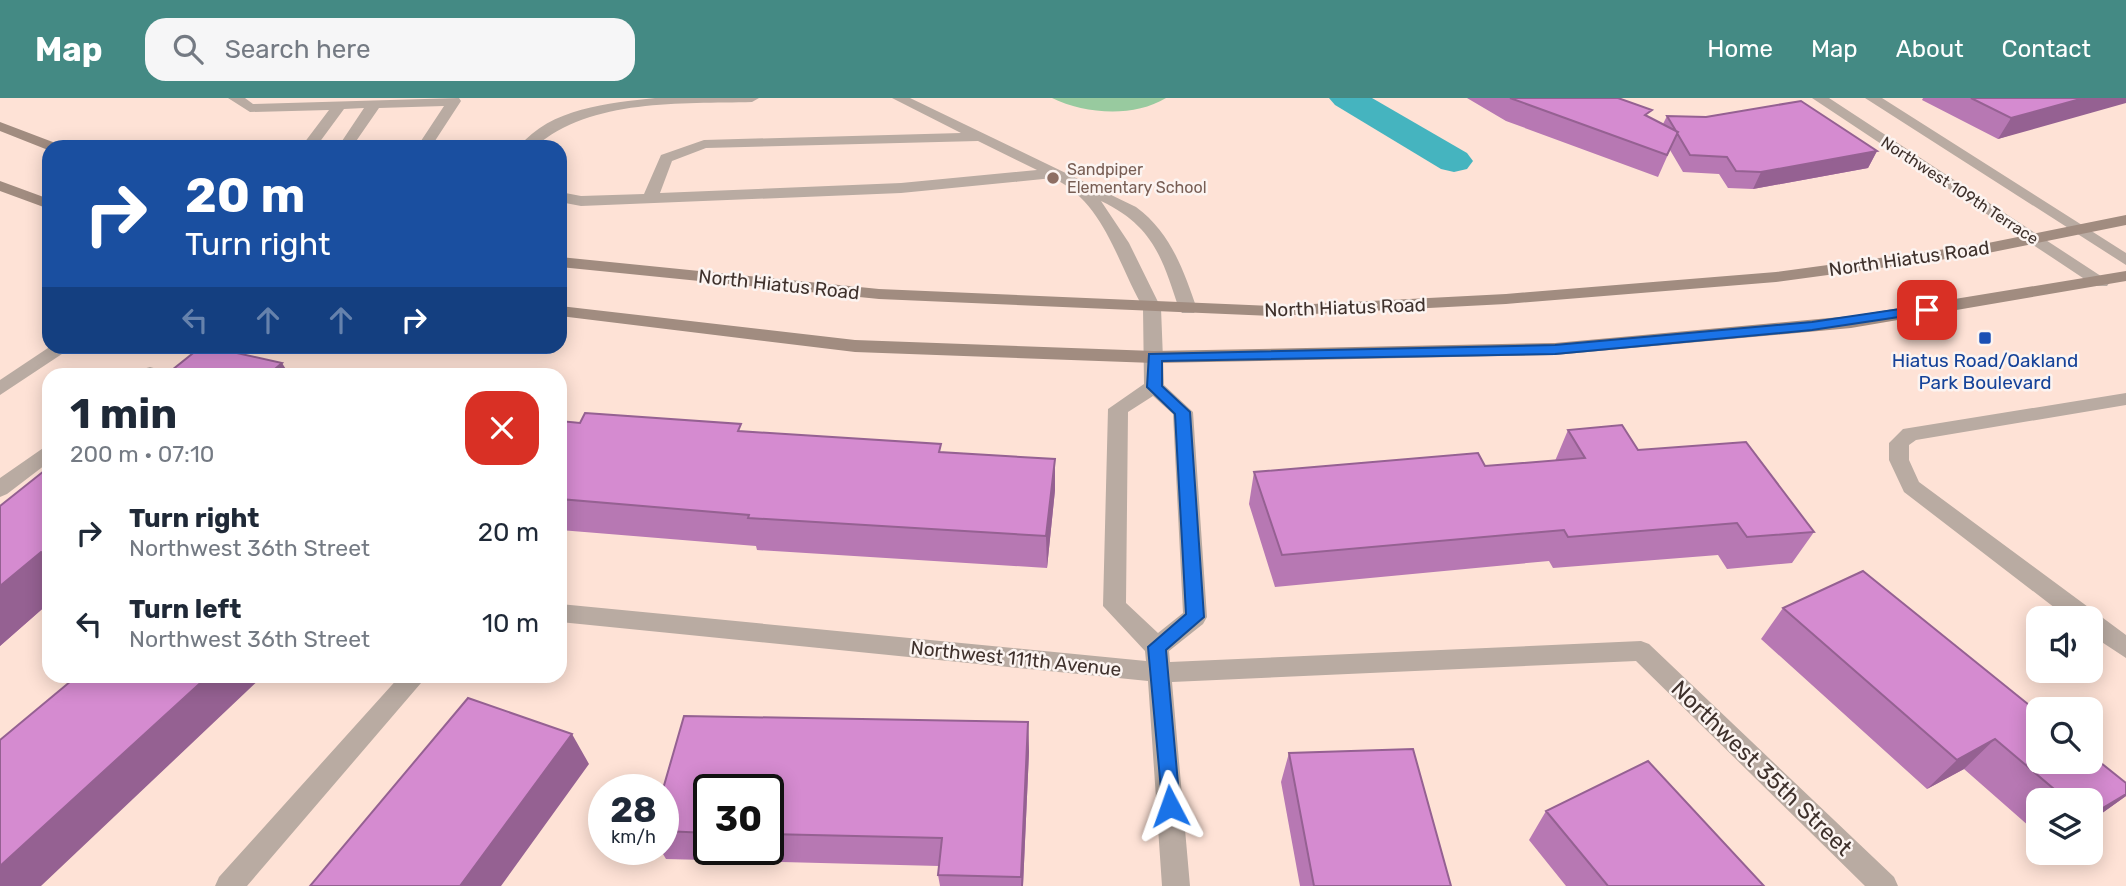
<!DOCTYPE html>
<meta charset="utf-8">
<style>
:root{--surface:#fff;--page:#f6f6f7;--text:#1f2937;--muted:#747a83;--accent:#448a84}
body{margin:0;font-family:Rubik,sans-serif;background:var(--page);color:var(--text);height:100vh;display:flex;flex-direction:column;font-size:26px;white-space:nowrap}
*{box-sizing:border-box;margin:0}
p{font-size:23px;color:var(--muted)}
.icon{flex:none;width:38px;height:38px;fill:none;stroke:currentColor;stroke-width:2;stroke-linecap:round;stroke-linejoin:round}
.map{position:relative;flex:1;overflow:hidden}
.details{position:absolute;left:42px;top:270px;width:525px;height:315px;display:flex;flex-direction:column;background:var(--surface);border-radius:21px;box-shadow:0 4px 18px #0003}
.details>*{flex:none}
.hud{position:absolute;left:42px;top:42px;width:525px;height:214px;border-radius:21px;box-shadow:0 4px 18px #0003;background:#1a4fa0;color:#fff;overflow:hidden}
.controls{position:absolute;left:2026px;top:508px;display:grid;gap:14px}
.controls a{display:grid;place-items:center;width:77px;height:77px;border-radius:14px;background:var(--surface);box-shadow:0 4px 18px #0003;font-size:35px}
.speed{position:absolute;left:588px;top:676px;display:flex;gap:14px;font-size:35px;font-weight:700;text-align:center}
.speed>*{display:grid;place-content:center;width:91px;height:91px;border-radius:50%;background:var(--surface);box-shadow:0 4px 18px #0003;line-height:1}
.speed small{font-size:18px;font-weight:400}
.speed .limit{border:4px solid #111;border-radius:10px;background:#fff;color:#111}
.pin{position:absolute;display:grid;place-items:center;width:60px;height:60px;color:#fff;margin:-30px;border-radius:14px;box-shadow:0 4px 10px #0006}
.me{position:absolute;width:77px;margin:-38px;rotate:356deg;stroke-linejoin:round;filter:drop-shadow(0 0 5px #0008)}
.turn{display:flex;align-items:center;gap:24px;height:147px;padding:0 28px;font-size:32px}
.turn .icon{width:91px;height:91px;stroke-width:2.5}
.turn b{display:block;font-size:49px;line-height:60px}
.lanes{display:flex;align-items:center;height:66px;padding:0 28px;background:#0003;justify-content:center;gap:35px;direction:ltr}
.lanes .off{opacity:.35}
.round{display:grid;place-items:center;flex:none;width:74px;height:74px;border-radius:21px;background:var(--page)}
.head{display:flex;align-items:center;justify-content:space-between;height:119px;padding:0 28px}
h1{font-size:42px;font-weight:700;line-height:52px}
ul{padding:0;list-style:none}
li{display:flex;align-items:center;gap:21px;height:91px;padding:0 28px}
li div{flex:1}
li b{display:block;font-size:26px}
li em{font-style:normal}
header{display:flex;align-items:center;gap:42px;box-sizing:border-box;height:98px;padding:0 35px;background:var(--accent);color:#fff}
header strong{font-size:33px}
nav{display:flex;gap:38px;margin-inline-start:auto;font-size:24px}
.search{width:490px;height:63px;background:var(--page);display:flex;align-items:center;gap:18px;box-sizing:border-box;padding:0 24px;border-radius:21px;color:var(--muted);font-size:26px}
.map>svg:first-child{display:block}
.green{fill:#98ca9f}
.lines{fill:none;stroke-linecap:round;stroke-linejoin:round}
.canal{fill:#45b4bf;fill-rule:evenodd}
.service{fill:#b9aba2;fill-rule:evenodd}
.minor{fill:#b9aba2;fill-rule:evenodd}
.secondary{fill:#a18c80;fill-rule:evenodd}
.wall{fill:#b778b3;fill-rule:evenodd}
.shaded-wall{fill:#956192}
.building{fill:#d58bd0;stroke:#956192;stroke-width:2}
.route{fill:#1a73e8;stroke:#114b97;stroke-width:2}
.education-dot{fill:#8d6e63;stroke:#fcf4f1;stroke-width:2.5}
.transit-dot{fill:#1a4fb4;stroke:#fcf4f1;stroke-width:2.5}
.labels{text-anchor:middle;stroke-width:5;stroke-linejoin:round;paint-order:stroke}
.far-education-label{font-size:16px;fill:#785e54;stroke:#fcf4f1;text-anchor:start}
.far-street-label{font-size:16px;fill:#3f312c;stroke:#fcf4f1}
.street-label{font-size:19px;fill:#3f312c;stroke:#fcf4f1}
.transit-label{font-size:19px;fill:#164399;stroke:#fcf4f1}
.near-street-label{font-size:23px;fill:#3f312c;stroke:#fcf4f1}
</style>
<header>
<strong>Map</strong>
<div class="search"><svg class="icon" aria-label="search" viewBox="0 0 24 24"><circle cx="10" cy="10" r="6"/><path d="M15 15l6 6"/></svg>Search here</div>
<nav><a>Home</a><a>Map</a><a>About</a><a>Contact</a></nav>
</header>
<div class="map">
<svg width="2126" height="788" viewBox="0 0 2126 788">
<rect width="100%" height="100%" fill="#fee2d6"/>
<path class="green" d="M 1052,0 L 1166,0 C 1133,20 1085,16 1052,0 Z"/>
<g class="lines">
<path class="canal" d="M 1329,0 L 1372,0 L 1467,55 L 1473,63 L 1467,71 L 1454,74 L 1441,71 L 1335,7 Z"/>
<path class="service" d="M 228,0 L 245,0 L 253,6 L 459,0 L 461,3 L 431,49 L 417,49 L 444,8 L 379,10 L 352,49 L 338,49 L 364,10 L 344,11 L 316,49 L 301,49 L 329,12 L 250,14 Z
M 655,0 L 759,0 L 752,4 C 682,6 591,0 535,49 L 519,49 C 550,10 609,5 655,0 Z
M 892,0 L 910,0 L 1136,109 C 1171,135 1183,171 1197,211 L 1194,215 L 1182,215 L 1179,211 C 1162,159 1153,128 1101,103 L 1129,145 L 1161,210 L 1152,215 L 1146,214 C 1117,168 1107,106 1053,80 L 901,95 L 581,108 L 560,104 L 560,94 L 581,98 L 644,96 L 661,57 L 704,42 L 961,35 ZM 978,43 L 1037,72 L 901,85 L 660,95 L 672,63 L 706,50 Z
M 2126,295 L 2126,307 L 1916,342 L 1909,347 L 1909,362 L 1919,384 L 2126,537 L 2126,560 L 2091,537 L 2091,520 L 2068,520 L 1904,394 L 1889,362 L 1889,345 L 1903,331 Z"/>
<path class="minor" d="M 1812,0 L 1829,0 L 2110,184 L 2107,188 L 2095,188 Z
M 1865,0 L 1882,0 L 2126,155 L 2126,167 Z
M 1152,205 L 1161,210 L 1164,287 L 1193,314 L 1207,519 L 1203,526 L 1169,553 L 1170,564 L 1641,543 L 1649,546 L 1894,779 L 1898,788 L 1865,788 L 1636,563 L 1172,584 L 1190,788 L 1162,788 L 1148,583 L 560,524 L 560,506 L 1146,563 L 1145,553 L 1103,508 L 1108,311 L 1144,286 L 1143,210 ZM 1153,298 L 1173,316 L 1183,515 L 1158,535 L 1126,505 L 1128,314 Z
M 51,248 L 74,248 L 0,297 L 0,282 Z
M 150,269 L 157,271 L 158,276 L 140,276 L 143,271 Z
M 49,346 L 49,364 L 7,396 L 0,399 L 0,380 Z
M 400,578 L 427,578 L 247,788 L 215,788 L 219,779 Z"/>
<path class="secondary" d="M 0,24 L 58,46 L 60,49 L 49,49 L 48,52 L 0,33 Z
M 0,83 L 49,101 L 49,111 L 0,93 Z
M 2126,117 L 2126,127 L 1983,156 L 1776,184 L 1506,206 L 1274,218 L 879,201 L 560,169 L 560,159 L 879,191 L 1274,208 L 1506,196 L 1776,174 L 1983,146 Z
M 2126,173 L 2126,183 L 1851,230 L 1555,257 L 1154,265 L 855,254 L 560,218 L 560,208 L 855,242 L 1154,253 L 1555,245 L 1851,218 Z"/>
</g>
<path class="wall" d="M 1467,0 L 1618,0 L 1649,19 L 1663,26 L 1667,18 L 1877,53 L 1868,70 L 1753,91 L 1728,90 L 1719,76 L 1683,74 L 1670,52 L 1658,79 L 1506,23 Z
M 1923,0 L 2126,0 L 1998,41 L 1922,2 Z
M 560,323 L 743,334 L 942,354 L 1055,392 L 1047,470 L 757,452 L 756,448 L 560,432 Z
M 1568,332 L 1638,352 L 1814,434 L 1792,465 L 1727,471 L 1718,457 L 1553,470 L 1549,463 L 1275,489 L 1249,406 L 1254,374 L 1485,368 L 1555,363 Z
M 49,369 L 49,505 L 0,548 L 0,408 Z
M 1863,473 L 2039,615 L 2039,663 L 2091,663 L 2091,657 L 2126,685 L 2126,698 L 2091,723 L 2091,702 L 2039,702 L 2039,737 L 1964,671 L 1927,691 L 1761,541 L 1783,510 Z
M 1028,624 L 1029,654 L 1023,788 L 940,788 L 938,777 L 939,768 L 666,761 L 660,751 L 663,751 L 663,691 ZM 709,691 L 768,691 L 768,751 L 709,751 Z
M 1289,655 L 1451,788 L 1300,788 L 1281,684 Z
M 1546,713 L 1764,788 L 1566,788 L 1529,742 Z"/>
<path class="shaded-wall" d="M 2084,0 L 2126,0 L 2126,5 L 1998,41 L 2011,20 Z
M 1877,53 L 1868,70 L 1753,91 L 1761,74 Z
M 282,265 L 289,276 L 269,276 Z
M 1055,361 L 1055,392 L 1047,470 L 1046,438 Z
M 41,454 L 49,463 L 49,505 L 0,548 L 0,488 Z
M 208,578 L 263,578 L 41,788 L 0,788 L 0,768 Z
M 1028,624 L 1029,654 L 1023,788 L 1021,788 Z
M 572,636 L 589,666 L 501,788 L 460,788 Z
M 1995,641 L 1964,671 L 1927,691 L 1957,662 Z
M 2126,696 L 2126,698 L 2091,723 L 2091,717 Z"/>
<path class="building" d="M 1510,0 L 1618,0 L 1652,12 L 1645,17 L 1678,34 L 1667,57 Z
M 1971,0 L 2084,0 L 2011,20 Z
M 1801,3 L 1877,53 L 1761,74 L 1736,73 L 1727,59 L 1690,57 L 1677,35 L 1678,34 L 1676,33 L 1667,18 L 1706,19 Z
M 202,248 L 205,248 L 282,265 L 269,276 L 167,276 Z
M 585,315 L 741,326 L 738,333 L 941,346 L 939,354 L 1055,361 L 1046,438 L 748,420 L 749,417 L 560,401 L 560,323 L 580,325 Z
M 1622,327 L 1638,352 L 1746,344 L 1814,434 L 1747,439 L 1737,425 L 1568,439 L 1564,432 L 1282,457 L 1254,374 L 1478,355 L 1485,368 L 1585,360 L 1568,332 Z
M 49,369 L 49,456 L 41,454 L 0,488 L 0,408 Z
M 1863,473 L 2039,615 L 2039,663 L 2091,663 L 2091,657 L 2126,685 L 2126,696 L 2091,717 L 2091,702 L 2067,702 L 1995,641 L 1957,662 L 1783,510 Z
M 77,578 L 208,578 L 0,768 L 0,642 Z
M 468,600 L 572,636 L 460,788 L 310,788 Z
M 684,618 L 1028,624 L 1021,779 L 938,777 L 942,740 L 768,736 L 768,691 L 709,691 L 709,735 L 663,733 L 663,691 Z
M 1413,651 L 1451,788 L 1314,788 L 1289,655 Z
M 1648,663 L 1764,788 L 1608,788 L 1546,713 Z"/>
<path class="route" d="M 1927,207 L 1934,212 L 1932,214 L 1812,232 L 1555,256 L 1162,263 L 1162,288 L 1190,314 L 1204,519 L 1166,552 L 1180,708 L 1178,714 L 1170,717 L 1163,714 L 1148,549 L 1186,516 L 1175,316 L 1147,289 L 1149,256 L 1555,247 L 1812,224 Z"/>
<circle class="education-dot" cx="1053" cy="80" r="7"/>
<rect class="transit-dot" x="1978" y="233" width="14" height="14" rx="3.5"/>
<g class="labels">
<g class="far-education-label">
<text x="1067" y="77">Sandpiper<tspan x="1067" dy="18">Elementary School</tspan></text>
</g>
<g class="far-street-label">
<text transform="translate(1960 92) rotate(33)" y="6">Northwest 109th Terrace</text>
</g>
<g class="street-label">
<text transform="translate(1909 160) rotate(-8)" y="7">North Hiatus Road</text>
<text transform="translate(779 186) rotate(6)" y="7">North Hiatus Road</text>
<text transform="translate(1345 209) rotate(-2)" y="7">North Hiatus Road</text>
<text transform="translate(1016 560) rotate(6)" y="7">Northwest 111th Avenue</text>
</g>
<g class="transit-label">
<text x="1985" y="269">Hiatus Road/Oakland<tspan x="1985" dy="22">Park Boulevard</tspan></text>
</g>
<g class="near-street-label">
<text transform="translate(1762 670) rotate(44)" y="8">Northwest 35th Street</text>
</g>
</g>
</svg>
<div class="controls">
<a><svg class="icon" aria-label="sound" viewBox="0 0 24 24"><path d="M4 9h4l5-4v14l-5-4H4zM17 9q2 3 0 6"/></svg></a>
<a><svg class="icon" aria-label="search" viewBox="0 0 24 24"><circle cx="10" cy="10" r="6"/><path d="M15 15l6 6"/></svg></a>
<a><svg class="icon" aria-label="layers" viewBox="0 0 24 24"><path d="M12 4l9 5-9 5-9-5zM3 14l9 5 9-5"/></svg></a>
</div>
<div class="speed"><div>28<small>km/h</small></div><div class="limit">30</div></div>
<div class="pin" style="left:1927px;top:212px;background:#d93025"><svg class="icon" aria-label="arrive" viewBox="0 0 24 24"><path d="M6 21V4h12l-3 4 3 4H6"/></svg></div>
<svg class="me" style="left:1170px;top:708px" viewBox="-20 -20 40 40"><path d="M0-17L14 15 0 8-14 15z" fill="#1a73e8" stroke="#fff" stroke-width="4"/></svg>
<div class="hud">
<div class="turn"><svg class="icon" aria-label="right" viewBox="0 0 24 24"><path d="M7 20v-9h11M14 6l5 5-5 5"/></svg><div><b>20 m</b>Turn right</div></div>
<div class="lanes"><svg class="icon off" aria-label="left" viewBox="0 0 24 24"><path d="M17 20v-9H6M10 6l-5 5 5 5"/></svg><svg class="icon off" aria-label="ahead" viewBox="0 0 24 24"><path d="M12 20V5M6 11l6-6 6 6"/></svg><svg class="icon off" aria-label="ahead" viewBox="0 0 24 24"><path d="M12 20V5M6 11l6-6 6 6"/></svg><svg class="icon" aria-label="right" viewBox="0 0 24 24"><path d="M7 20v-9h11M14 6l5 5-5 5"/></svg></div>
</div>
<section class="details">
<div class="head"><div><h1>1 min</h1><p>200 m · 07:10</p></div><a class="round" style="background:#d93025;color:#fff"><svg class="icon" aria-label="close" viewBox="0 0 24 24"><path d="M6 6l12 12M18 6L6 18"/></svg></a></div>
<ul>
<li><svg class="icon" aria-label="right" viewBox="0 0 24 24"><path d="M7 20v-9h11M14 6l5 5-5 5"/></svg><div><b>Turn right</b><p>Northwest 36th Street</p></div><em>20 m</em></li>
<li><svg class="icon" aria-label="left" viewBox="0 0 24 24"><path d="M17 20v-9H6M10 6l-5 5 5 5"/></svg><div><b>Turn left</b><p>Northwest 36th Street</p></div><em>10 m</em></li>
</ul>
</section>
</div>
